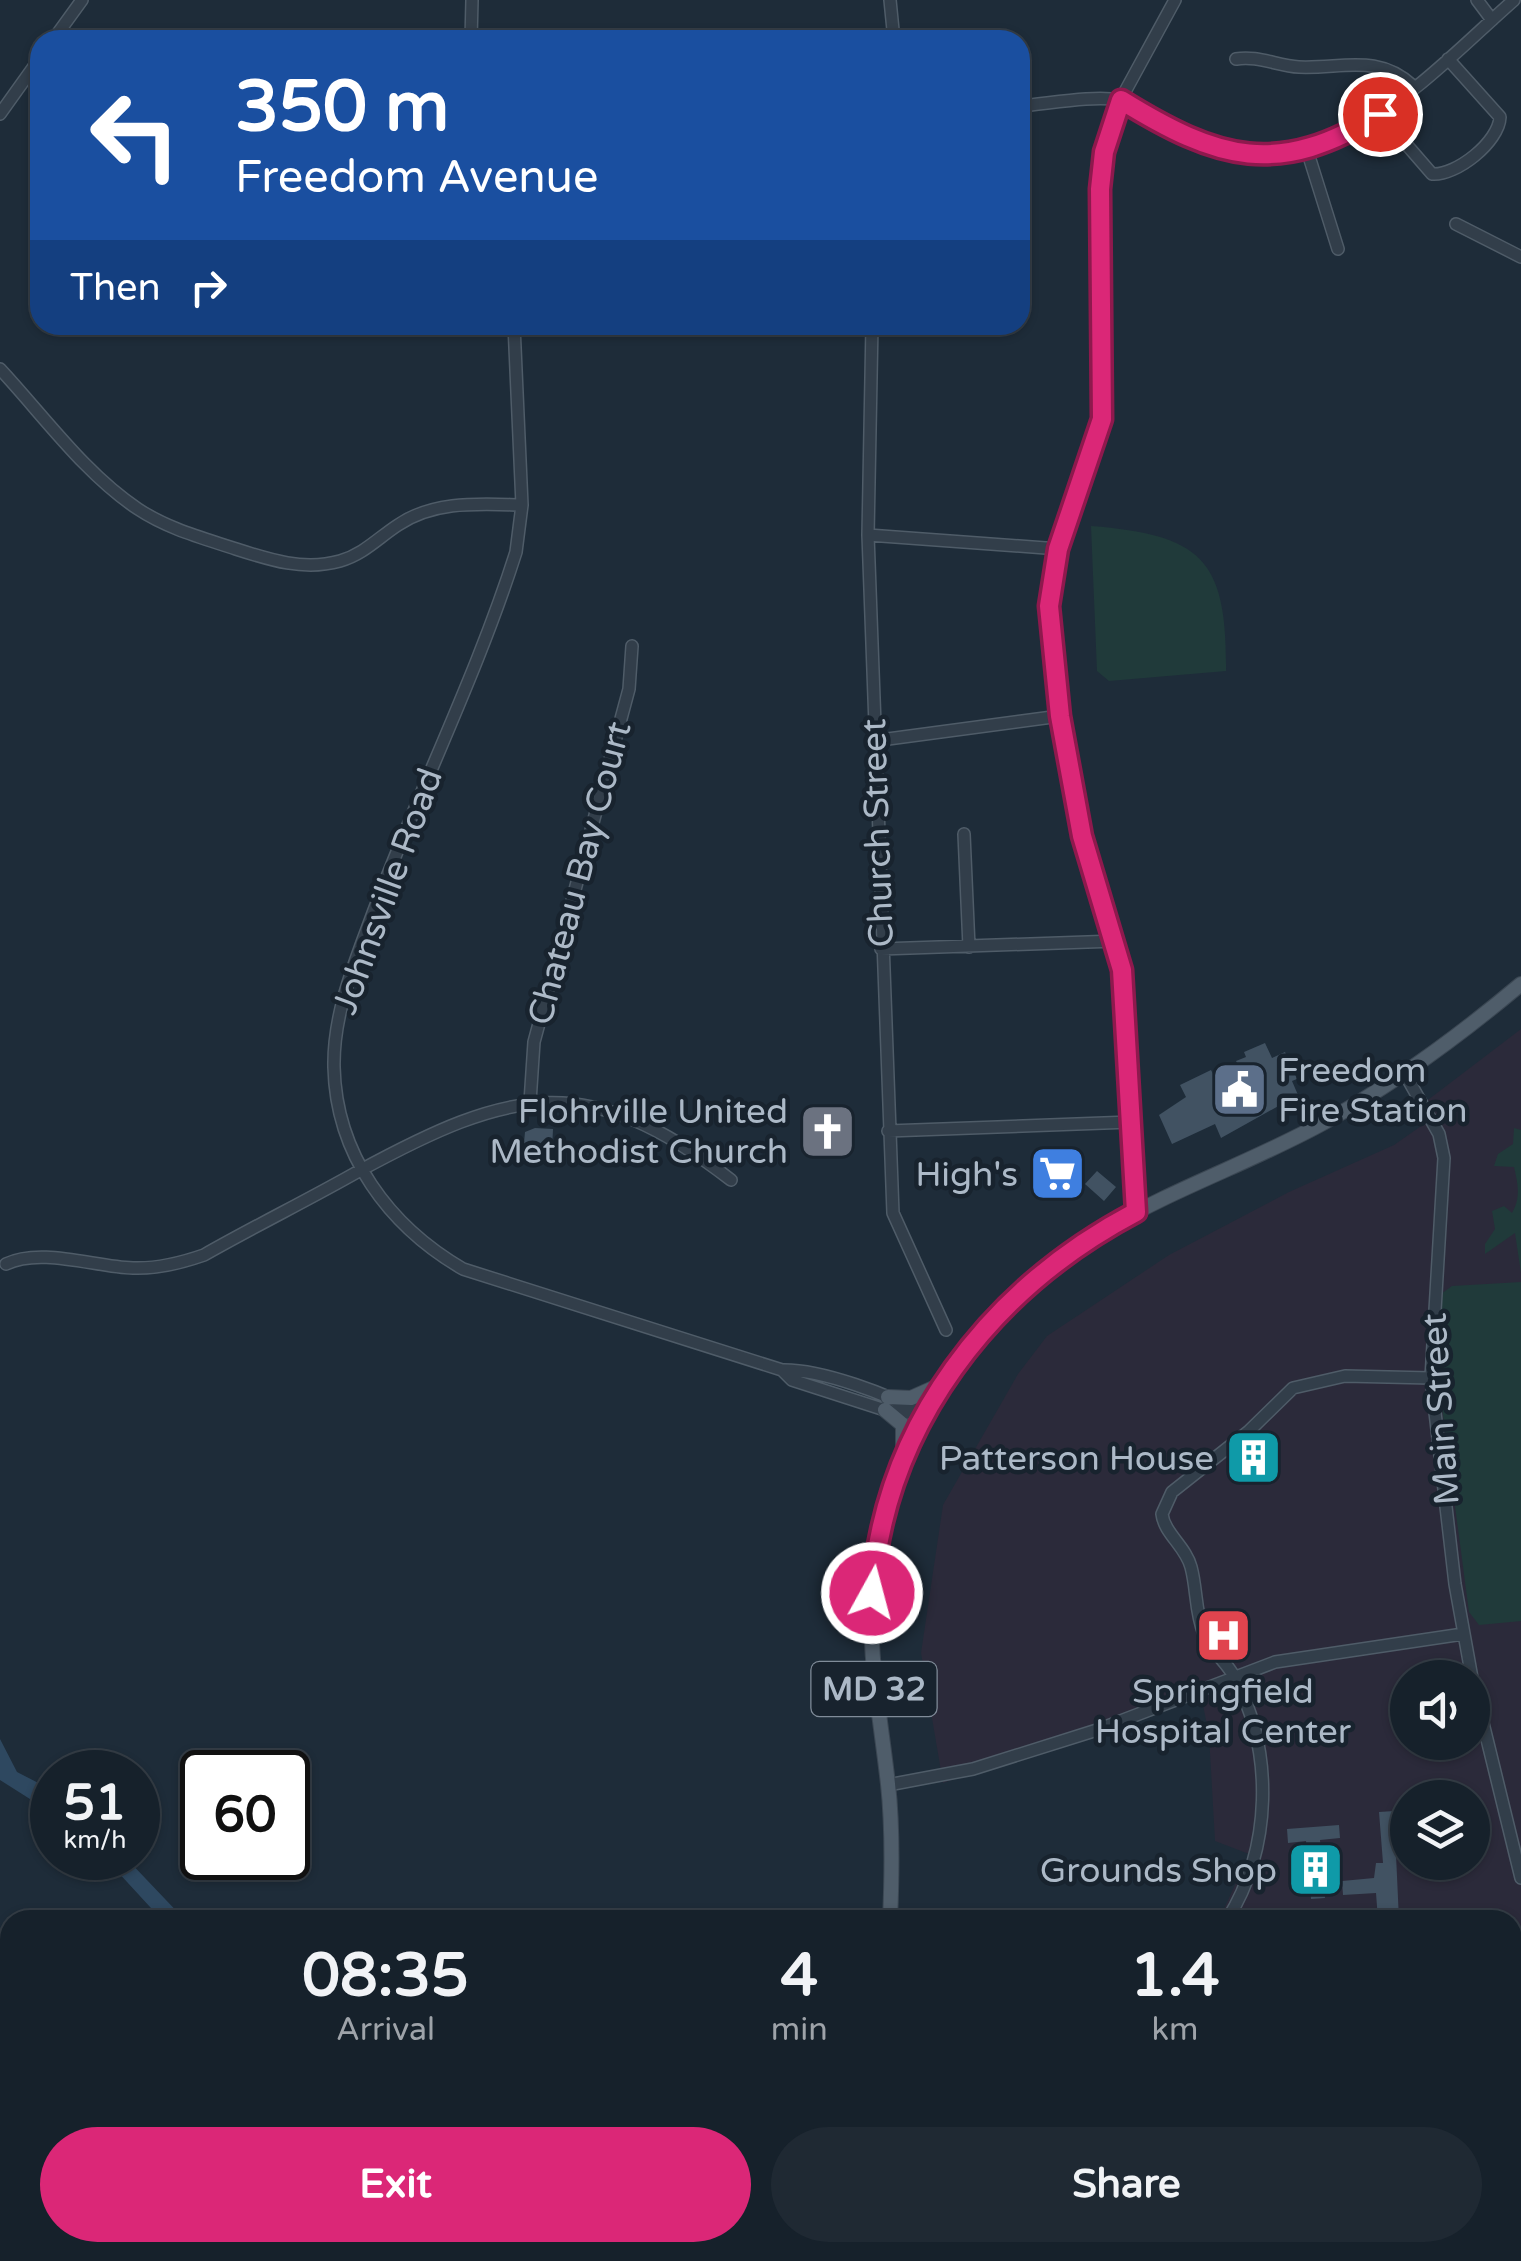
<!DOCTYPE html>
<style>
:root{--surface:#16212b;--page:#1f2933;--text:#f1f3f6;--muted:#9ea3a9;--line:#353e47;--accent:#db2777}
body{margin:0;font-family:"Varela Round",sans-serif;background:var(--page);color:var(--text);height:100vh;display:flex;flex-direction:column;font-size:38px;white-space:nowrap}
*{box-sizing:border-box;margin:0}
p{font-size:32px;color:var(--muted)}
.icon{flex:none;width:55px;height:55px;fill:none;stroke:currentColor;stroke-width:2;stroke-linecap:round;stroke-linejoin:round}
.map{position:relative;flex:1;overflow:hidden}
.details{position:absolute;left:0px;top:1910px;width:1522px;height:352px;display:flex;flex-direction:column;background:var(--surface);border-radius:30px 30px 0 0;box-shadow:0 2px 8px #0004,0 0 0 2px var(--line)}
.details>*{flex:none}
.guide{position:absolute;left:30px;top:30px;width:1000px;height:305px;border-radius:30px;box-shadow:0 2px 8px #0004,0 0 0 2px var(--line);background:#1a4fa0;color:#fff;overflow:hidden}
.buttons{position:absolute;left:1390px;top:1660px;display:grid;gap:20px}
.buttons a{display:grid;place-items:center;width:100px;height:100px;border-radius:50%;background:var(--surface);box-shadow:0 2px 8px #0004,0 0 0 2px var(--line);font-size:50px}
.speed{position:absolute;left:30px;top:1750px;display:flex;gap:20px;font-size:50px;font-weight:700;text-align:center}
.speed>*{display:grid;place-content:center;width:130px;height:130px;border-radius:50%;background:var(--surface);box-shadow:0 2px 8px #0004,0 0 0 2px var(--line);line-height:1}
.speed small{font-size:25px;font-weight:400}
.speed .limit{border:5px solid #111;border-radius:15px;background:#fff;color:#111}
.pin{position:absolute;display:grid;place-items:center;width:85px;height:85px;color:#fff;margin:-42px;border:5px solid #fff;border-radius:50%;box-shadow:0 2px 10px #0007}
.me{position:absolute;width:110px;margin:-55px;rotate:7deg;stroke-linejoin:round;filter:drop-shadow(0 0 8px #0008)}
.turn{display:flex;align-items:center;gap:35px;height:210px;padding:0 40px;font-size:45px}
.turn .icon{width:130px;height:130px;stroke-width:2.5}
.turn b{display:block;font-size:70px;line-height:85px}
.then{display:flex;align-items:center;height:95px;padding:0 40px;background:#0003;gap:20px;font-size:38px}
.eta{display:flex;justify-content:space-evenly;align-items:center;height:170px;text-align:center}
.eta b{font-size:60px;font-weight:700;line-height:70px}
.primary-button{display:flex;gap:20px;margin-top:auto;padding:20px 40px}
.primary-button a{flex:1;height:115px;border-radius:60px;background:var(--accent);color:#fff;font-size:40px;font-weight:700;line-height:115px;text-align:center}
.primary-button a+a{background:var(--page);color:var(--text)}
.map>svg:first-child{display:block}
.medical{fill:#2b2a3a;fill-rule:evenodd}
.green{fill:#203a3a}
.water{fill:#2e4860}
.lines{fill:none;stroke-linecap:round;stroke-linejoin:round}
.stream{stroke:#2e4860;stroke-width:2.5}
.building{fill:#415262}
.minor-casing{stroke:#4f5c68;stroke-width:14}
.major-casing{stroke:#3b4753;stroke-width:16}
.minor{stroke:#323e4a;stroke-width:11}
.major{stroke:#4f5d6a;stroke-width:14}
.route-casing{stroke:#8e194d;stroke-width:25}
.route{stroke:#db2777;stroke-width:18}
.labels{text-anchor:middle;stroke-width:9;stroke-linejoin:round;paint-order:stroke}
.shield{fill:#18232e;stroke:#808c99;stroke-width:2.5}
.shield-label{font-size:32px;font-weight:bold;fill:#acb9c7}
.street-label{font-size:35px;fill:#acb9c7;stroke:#18232e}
.poi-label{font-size:35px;fill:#acb9c7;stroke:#18232e;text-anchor:end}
</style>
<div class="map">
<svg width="1521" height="2261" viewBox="0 0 1521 2261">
<rect width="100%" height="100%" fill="#1e2c39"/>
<path class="medical" d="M 1521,1029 L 1521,2261 L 1200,2261 L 1193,2253 L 1512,2252 L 1512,1920 L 1219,1920 L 1249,1854 L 1215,1841 L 1209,1735 L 1201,1695 L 1130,1724 L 1041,1748 L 943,1783 L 921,1653 L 943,1505 L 1018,1374 L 1047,1336 L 1169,1255 L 1289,1192 L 1394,1145 L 1424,1124 L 1416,1109 ZM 1408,1678 L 1472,1678 L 1472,1742 L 1408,1742 ZM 1408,1798 L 1472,1798 L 1472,1862 L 1408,1862 Z"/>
<path class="green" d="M 1091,526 C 1203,535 1227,560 1226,671 L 1109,681 L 1097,671 Z
M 1514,1128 L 1521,1130 L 1521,1273 L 1515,1233 L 1485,1254 L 1485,1244 L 1495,1229 L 1492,1211 L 1504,1206 L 1512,1213 C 1521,1198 1518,1184 1514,1167 L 1494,1166 L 1498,1154 L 1513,1144 Z
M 1521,1282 L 1521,1621 L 1479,1625 L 1469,1612 L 1438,1377 L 1441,1294 L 1452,1286 Z"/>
<path class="water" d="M 0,1739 L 17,1772 L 52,1790 L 52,1813 L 0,1780 Z
M 105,1858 L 126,1858 L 185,1920 L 162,1920 Z"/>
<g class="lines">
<path class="stream" d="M 1492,2252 L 1493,2261"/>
</g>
<path class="building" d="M 1265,1043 L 1272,1058 L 1285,1052 L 1297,1079 L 1292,1081 L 1298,1095 L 1221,1138 L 1215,1124 L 1172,1144 L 1159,1115 L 1186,1097 L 1180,1085 L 1211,1070 L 1215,1078 L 1239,1067 L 1236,1061 L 1246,1057 L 1244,1052 Z
M 535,1128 L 553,1129 L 552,1150 L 543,1149 L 543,1156 L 533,1156 L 533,1150 L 527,1149 L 524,1143 L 525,1132 Z
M 1060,1156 L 1075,1169 L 1054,1192 L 1040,1179 Z
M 1097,1171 L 1116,1187 L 1104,1201 L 1085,1184 Z
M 1274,1449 L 1275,1465 L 1233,1467 L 1233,1456 L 1240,1450 Z
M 1394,1811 L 1399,1920 L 1378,1920 L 1376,1893 L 1343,1895 L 1342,1881 L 1374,1878 L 1376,1863 L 1383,1863 L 1379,1812 Z
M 1339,1825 L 1340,1838 L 1320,1840 L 1325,1898 L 1311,1899 L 1306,1841 L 1288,1843 L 1287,1829 Z"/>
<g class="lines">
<defs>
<path id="minor" d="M 890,0 L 894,40
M 1477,0 L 1492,20
M 53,40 L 82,0
M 471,40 L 472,0
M 1236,59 C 1257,55 1278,66 1299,67 C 1342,69 1377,53 1413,86
M 1020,106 C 1047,104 1094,95 1119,100 C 1142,104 1186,141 1214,149 C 1335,184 1432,72 1514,0
M 0,114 L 40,58
M 1380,114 L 1432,174 C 1456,176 1499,142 1500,117 L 1448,59
M 1307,150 L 1338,249
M 1456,224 L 1521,257
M 514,325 L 522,505 L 516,552 C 477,675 418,792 373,913 C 355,962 333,1013 334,1067 C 336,1155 389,1226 463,1269 L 782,1370 C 822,1369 889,1395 924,1414
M 872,325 L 868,535 L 893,1213 L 946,1330
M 0,369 C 43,415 85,474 138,509 C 168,529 203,538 236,549 C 270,560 304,571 340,561 C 364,554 378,538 398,525 C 435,500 480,504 522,505
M 868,535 L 1059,549
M 873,741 L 1060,716
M 964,834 L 969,947
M 881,949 L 1116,941
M 1405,1074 L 1439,1134 L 1444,1158 L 1431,1378 L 1455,1584 L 1472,1678
M 530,1102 L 534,1042 L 629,689 L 632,646
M 888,1131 L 1131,1122
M 1137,1212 L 1122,969 L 1083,835 L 1060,716 L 1049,606 L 1059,549 L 1102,419 L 1100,214 L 1104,153 L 1121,99 L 1175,0
M 6,1264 C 41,1247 95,1267 133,1268 C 158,1269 181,1263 204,1255 C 255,1226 308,1200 359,1171 C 510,1089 587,1068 731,1180
M 782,1370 L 792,1380 L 885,1410 L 919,1414
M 1472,1678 L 1521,1878
M 888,1785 L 973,1769 L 1097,1730 L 1275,1662 L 1463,1634
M 1227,1920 C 1272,1848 1274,1753 1235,1678 C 1227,1662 1211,1651 1204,1634 C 1195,1612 1197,1589 1191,1567 C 1186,1547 1164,1533 1162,1514 L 1172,1492 L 1249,1431 L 1293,1388 L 1345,1376 L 1431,1378
M 1203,2252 L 1211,2261"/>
<path id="major" d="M 888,1397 L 911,1398 L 938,1386
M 885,1410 L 903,1425 L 903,1451
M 890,1920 C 892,1875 893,1829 888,1784 C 880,1713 866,1645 873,1574 C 889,1429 981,1300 1106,1229 C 1175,1188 1252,1162 1323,1123 C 1394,1084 1459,1036 1521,984
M 777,2261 L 782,2252"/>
</defs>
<use href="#minor" class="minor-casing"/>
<use href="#major" class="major-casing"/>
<use href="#minor" class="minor"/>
<use href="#major" class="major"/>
</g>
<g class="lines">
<defs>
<path id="route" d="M 872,1593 C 884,1425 990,1289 1136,1212 L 1122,970 L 1082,836 L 1060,716 L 1049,606 L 1058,549 L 1102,419 L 1100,189 L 1104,152 L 1121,100 C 1218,160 1278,178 1380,114"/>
</defs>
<use href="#route" class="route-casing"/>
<use href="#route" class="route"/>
</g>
<defs>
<symbol id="civic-square" viewBox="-11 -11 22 22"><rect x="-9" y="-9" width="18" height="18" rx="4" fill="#5c6f8a" stroke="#18232e"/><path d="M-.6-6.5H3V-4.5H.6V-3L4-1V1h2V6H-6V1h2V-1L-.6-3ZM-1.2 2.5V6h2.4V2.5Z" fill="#fff"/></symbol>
<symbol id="church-square" viewBox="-11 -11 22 22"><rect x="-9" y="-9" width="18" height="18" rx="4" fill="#6b7280" stroke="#18232e"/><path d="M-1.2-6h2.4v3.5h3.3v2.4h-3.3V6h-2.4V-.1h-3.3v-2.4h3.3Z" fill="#fff"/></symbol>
<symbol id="supermarket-square" viewBox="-11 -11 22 22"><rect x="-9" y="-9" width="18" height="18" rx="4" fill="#3f7fe0" stroke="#18232e"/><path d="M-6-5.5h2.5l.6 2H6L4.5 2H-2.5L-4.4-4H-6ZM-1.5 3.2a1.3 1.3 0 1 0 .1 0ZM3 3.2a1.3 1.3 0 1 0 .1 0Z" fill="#fff"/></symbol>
<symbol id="building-square" viewBox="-11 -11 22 22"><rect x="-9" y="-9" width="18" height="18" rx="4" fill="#0f9aa8" stroke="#18232e"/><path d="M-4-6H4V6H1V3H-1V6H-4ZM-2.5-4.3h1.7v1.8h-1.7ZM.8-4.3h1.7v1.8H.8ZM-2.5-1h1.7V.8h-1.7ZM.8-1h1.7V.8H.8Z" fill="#fff"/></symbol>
<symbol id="hospital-square" viewBox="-11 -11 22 22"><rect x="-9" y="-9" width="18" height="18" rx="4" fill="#e0444e" stroke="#18232e"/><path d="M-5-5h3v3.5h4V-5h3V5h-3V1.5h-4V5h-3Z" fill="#fff"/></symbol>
</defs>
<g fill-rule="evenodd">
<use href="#civic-square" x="1208" y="1058" width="63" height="63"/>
<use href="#church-square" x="796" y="1100" width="63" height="63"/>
<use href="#supermarket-square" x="1026" y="1142" width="63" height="63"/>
<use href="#building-square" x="1222" y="1426" width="63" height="63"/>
<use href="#hospital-square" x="1192" y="1604" width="63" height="63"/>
<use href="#building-square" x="1284" y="1838" width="63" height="63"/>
</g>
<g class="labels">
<rect class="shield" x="811.5" y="1662" width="125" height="54" rx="8"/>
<g class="shield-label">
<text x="874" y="1700">MD 32</text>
</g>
<g class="street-label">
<text transform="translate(877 833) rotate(-92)" y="12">Church Street</text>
<text transform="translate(579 873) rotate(-75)" y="12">Chateau Bay Court</text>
<text transform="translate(387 891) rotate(-70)" y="12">Johnsville Road</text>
<text transform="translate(1440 1409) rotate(-94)" y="12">Main Street</text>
</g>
<g class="poi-label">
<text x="1278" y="1082" text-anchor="start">Freedom<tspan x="1278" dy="40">Fire Station</tspan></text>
<text x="788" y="1123">Flohrville United<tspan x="788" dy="40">Methodist Church</tspan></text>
<text x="1018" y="1186">High's</text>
<text x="1214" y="1470">Patterson House</text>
<text x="1223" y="1703" text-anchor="middle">Springfield<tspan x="1223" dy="40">Hospital Center</tspan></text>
<text x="1277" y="1882">Grounds Shop</text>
</g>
</g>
</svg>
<div class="buttons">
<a><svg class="icon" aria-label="sound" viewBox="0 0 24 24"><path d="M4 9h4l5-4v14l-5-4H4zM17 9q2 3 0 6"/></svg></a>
<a><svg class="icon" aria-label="layers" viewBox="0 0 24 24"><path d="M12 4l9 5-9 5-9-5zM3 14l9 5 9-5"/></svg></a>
</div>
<div class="speed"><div>51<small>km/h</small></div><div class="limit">60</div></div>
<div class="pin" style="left:1380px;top:114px;background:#d93025"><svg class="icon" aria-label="arrive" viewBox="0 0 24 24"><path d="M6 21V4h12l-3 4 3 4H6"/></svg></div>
<svg class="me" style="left:872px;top:1593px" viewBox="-20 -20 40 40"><circle r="17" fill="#db2777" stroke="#fff" stroke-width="3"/><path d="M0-11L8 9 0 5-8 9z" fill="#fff"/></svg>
<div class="guide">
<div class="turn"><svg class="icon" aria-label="left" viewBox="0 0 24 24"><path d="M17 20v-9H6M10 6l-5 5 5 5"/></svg><div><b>350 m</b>Freedom Avenue</div></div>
<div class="then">Then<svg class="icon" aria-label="right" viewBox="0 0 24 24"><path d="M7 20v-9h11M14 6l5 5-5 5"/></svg></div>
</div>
<section class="details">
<div class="eta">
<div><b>08:35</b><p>Arrival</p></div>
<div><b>4</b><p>min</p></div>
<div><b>1.4</b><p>km</p></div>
</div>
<div class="primary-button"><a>Exit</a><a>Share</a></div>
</section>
</div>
